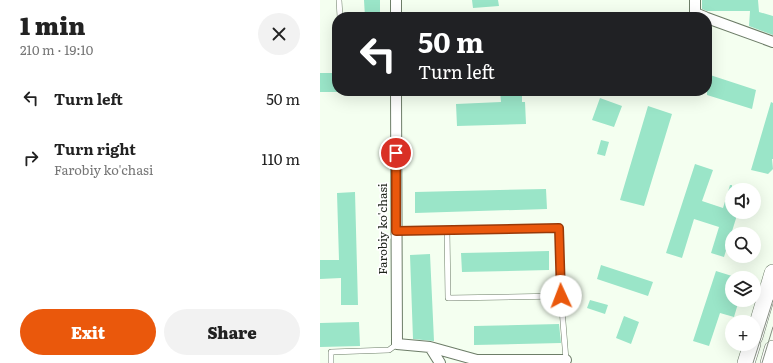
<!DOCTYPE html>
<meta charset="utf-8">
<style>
:root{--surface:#fff;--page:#f2f2f2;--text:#222;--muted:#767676;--accent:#ea580c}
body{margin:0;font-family:Literata,serif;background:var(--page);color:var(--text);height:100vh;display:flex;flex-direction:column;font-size:15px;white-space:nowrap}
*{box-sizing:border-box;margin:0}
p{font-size:13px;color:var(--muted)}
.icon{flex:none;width:22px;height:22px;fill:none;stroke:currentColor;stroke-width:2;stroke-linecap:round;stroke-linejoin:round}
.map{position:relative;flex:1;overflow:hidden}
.side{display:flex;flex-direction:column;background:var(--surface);width:320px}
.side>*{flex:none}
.top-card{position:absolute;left:12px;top:12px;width:380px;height:84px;border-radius:16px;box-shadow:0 4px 16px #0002;background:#202124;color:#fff;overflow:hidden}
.fabs{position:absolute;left:405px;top:183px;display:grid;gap:8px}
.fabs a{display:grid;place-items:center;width:36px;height:36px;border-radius:50%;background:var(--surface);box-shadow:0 4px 16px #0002;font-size:20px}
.pin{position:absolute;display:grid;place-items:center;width:34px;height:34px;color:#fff;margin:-17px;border:2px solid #fff;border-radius:50%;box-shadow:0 1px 4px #0007}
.me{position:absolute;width:44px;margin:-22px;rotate:358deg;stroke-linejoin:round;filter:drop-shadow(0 0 3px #0008)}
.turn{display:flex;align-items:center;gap:14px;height:84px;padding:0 20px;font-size:18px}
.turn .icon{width:52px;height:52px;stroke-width:2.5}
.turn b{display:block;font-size:28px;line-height:34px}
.round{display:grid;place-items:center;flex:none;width:42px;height:42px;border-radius:21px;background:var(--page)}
.overview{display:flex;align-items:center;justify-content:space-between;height:68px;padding:0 20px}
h1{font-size:24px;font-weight:800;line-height:30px}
.primary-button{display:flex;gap:8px;margin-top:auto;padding:8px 20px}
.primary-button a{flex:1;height:46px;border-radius:24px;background:var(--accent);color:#fff;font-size:16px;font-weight:800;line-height:46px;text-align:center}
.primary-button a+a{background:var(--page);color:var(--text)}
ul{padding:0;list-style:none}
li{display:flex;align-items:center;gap:12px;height:60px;padding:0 20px}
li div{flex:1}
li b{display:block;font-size:15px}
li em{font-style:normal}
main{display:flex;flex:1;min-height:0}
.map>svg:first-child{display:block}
.building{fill:#9ae5c8}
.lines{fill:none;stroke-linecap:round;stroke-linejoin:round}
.service-casing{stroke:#6d7d68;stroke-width:6}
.minor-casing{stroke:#6d7d68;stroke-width:12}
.primary-casing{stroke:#6d7d68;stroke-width:18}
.service{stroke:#fff;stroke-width:5}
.minor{stroke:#fff;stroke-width:10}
.primary{stroke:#fff;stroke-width:17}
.tram{stroke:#878f83;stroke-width:1}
.route-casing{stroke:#983908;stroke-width:10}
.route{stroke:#ea580c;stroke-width:7}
.labels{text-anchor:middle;stroke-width:3.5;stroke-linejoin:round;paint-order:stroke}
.street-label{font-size:12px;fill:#1e241b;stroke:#fff}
</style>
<main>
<section class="side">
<div class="overview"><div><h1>1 min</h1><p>210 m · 19:10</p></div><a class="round"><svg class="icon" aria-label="close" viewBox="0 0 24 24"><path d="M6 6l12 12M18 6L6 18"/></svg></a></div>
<ul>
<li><svg class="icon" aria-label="left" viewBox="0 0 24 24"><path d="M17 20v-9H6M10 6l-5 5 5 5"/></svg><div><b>Turn left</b></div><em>50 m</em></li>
<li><svg class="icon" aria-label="right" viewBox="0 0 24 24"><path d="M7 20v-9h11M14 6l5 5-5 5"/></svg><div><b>Turn right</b><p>Farobiy ko'chasi</p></div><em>110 m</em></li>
</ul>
<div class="primary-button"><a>Exit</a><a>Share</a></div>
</section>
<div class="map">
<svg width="453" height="363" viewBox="0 0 453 363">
<rect width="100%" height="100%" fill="#f4fff0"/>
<path class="building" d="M 44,0 L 60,0 L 60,17 L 45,17 Z
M 152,0 L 178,0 L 179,6 L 153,8 Z
M 382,0 L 438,0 L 439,12 L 453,16 L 453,35 L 429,26 L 430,11 L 387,11 L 382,9 Z
M 0,73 L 17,73 L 17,92 L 0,92 Z
M 387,74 L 436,90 L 432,109 L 387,95 Z
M 180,91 L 202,91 L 202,102 L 205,102 L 206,124 L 137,126 L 136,104 L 181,102 Z
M 280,98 L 302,106 L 294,127 L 272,120 Z
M 451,102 L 453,103 L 453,159 L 452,159 L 453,169 L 448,174 L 431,170 Z
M 328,106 L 352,114 L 324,206 L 300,200 Z
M 281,140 L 289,142 L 285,156 L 277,154 Z
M 375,164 L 393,170 L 382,201 L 403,208 L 410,185 L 412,185 L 412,212 L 418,212 L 404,257 L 391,253 L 399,227 L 374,219 L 362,258 L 346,253 Z
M 226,189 L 227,209 L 95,213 L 95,192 Z
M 35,192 L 38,305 L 21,305 L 21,278 L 0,279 L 0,260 L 19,260 L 17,193 Z
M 229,251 L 229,270 L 142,272 L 141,253 Z
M 110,254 L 114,341 L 113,341 L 93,339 L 90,255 Z
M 281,265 L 333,282 L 328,296 L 277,279 Z
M 396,271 L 412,276 L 412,300 L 419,300 L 414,317 L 400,313 L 389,346 L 373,341 Z
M 270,300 L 288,305 L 285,314 L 267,308 Z
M 304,316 L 319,322 L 311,344 L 296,338 Z
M 39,322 L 40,346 L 0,347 L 0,323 Z
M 239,324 L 241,343 L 154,345 L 154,326 Z"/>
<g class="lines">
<defs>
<path id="service" d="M 19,0 L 20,17
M 127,230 L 128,298 L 241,296
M 76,231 L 239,228 L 241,296 L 246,360
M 11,363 L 11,352 L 69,350 L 77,344"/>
<path id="minor" d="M 375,0 L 375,13 L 385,17
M 76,17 L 76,0
M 387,18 L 453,42
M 76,91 L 77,344 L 110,347 L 120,363
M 110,347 L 157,360 L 246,360"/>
<path id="primary" d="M 434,337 L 453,273
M 426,363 L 432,344
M 449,363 L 453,349"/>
</defs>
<use href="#service" class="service-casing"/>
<use href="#minor" class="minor-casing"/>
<use href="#primary" class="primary-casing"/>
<use href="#service" class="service"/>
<use href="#minor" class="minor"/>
<use href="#primary" class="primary"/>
<path class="tram" d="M 433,363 L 453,300
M 442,363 L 453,327"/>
</g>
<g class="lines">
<defs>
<path id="route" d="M 76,153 L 76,231 L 239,228 L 241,296"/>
</defs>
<use href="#route" class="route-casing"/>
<use href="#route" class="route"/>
</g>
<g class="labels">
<g class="street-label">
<text transform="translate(63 229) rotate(-90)" y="4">Farobiy ko'chasi</text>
</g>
</g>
</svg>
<div class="fabs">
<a><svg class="icon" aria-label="sound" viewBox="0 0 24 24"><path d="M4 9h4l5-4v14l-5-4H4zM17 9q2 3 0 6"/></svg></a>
<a><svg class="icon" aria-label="search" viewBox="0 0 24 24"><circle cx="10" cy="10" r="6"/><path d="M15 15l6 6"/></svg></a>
<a><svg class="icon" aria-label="layers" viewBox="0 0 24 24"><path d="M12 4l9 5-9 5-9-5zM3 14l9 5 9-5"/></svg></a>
<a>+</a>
</div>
<div class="pin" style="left:76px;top:153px;background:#d93025"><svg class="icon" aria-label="arrive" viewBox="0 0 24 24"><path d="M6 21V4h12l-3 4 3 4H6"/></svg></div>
<svg class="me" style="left:241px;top:296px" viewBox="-20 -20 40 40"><circle r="19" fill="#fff"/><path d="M0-13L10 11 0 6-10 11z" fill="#ea580c"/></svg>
<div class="top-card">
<div class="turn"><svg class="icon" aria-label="left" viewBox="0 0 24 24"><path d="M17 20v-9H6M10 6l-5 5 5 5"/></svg><div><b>50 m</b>Turn left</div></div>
</div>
</div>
</main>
